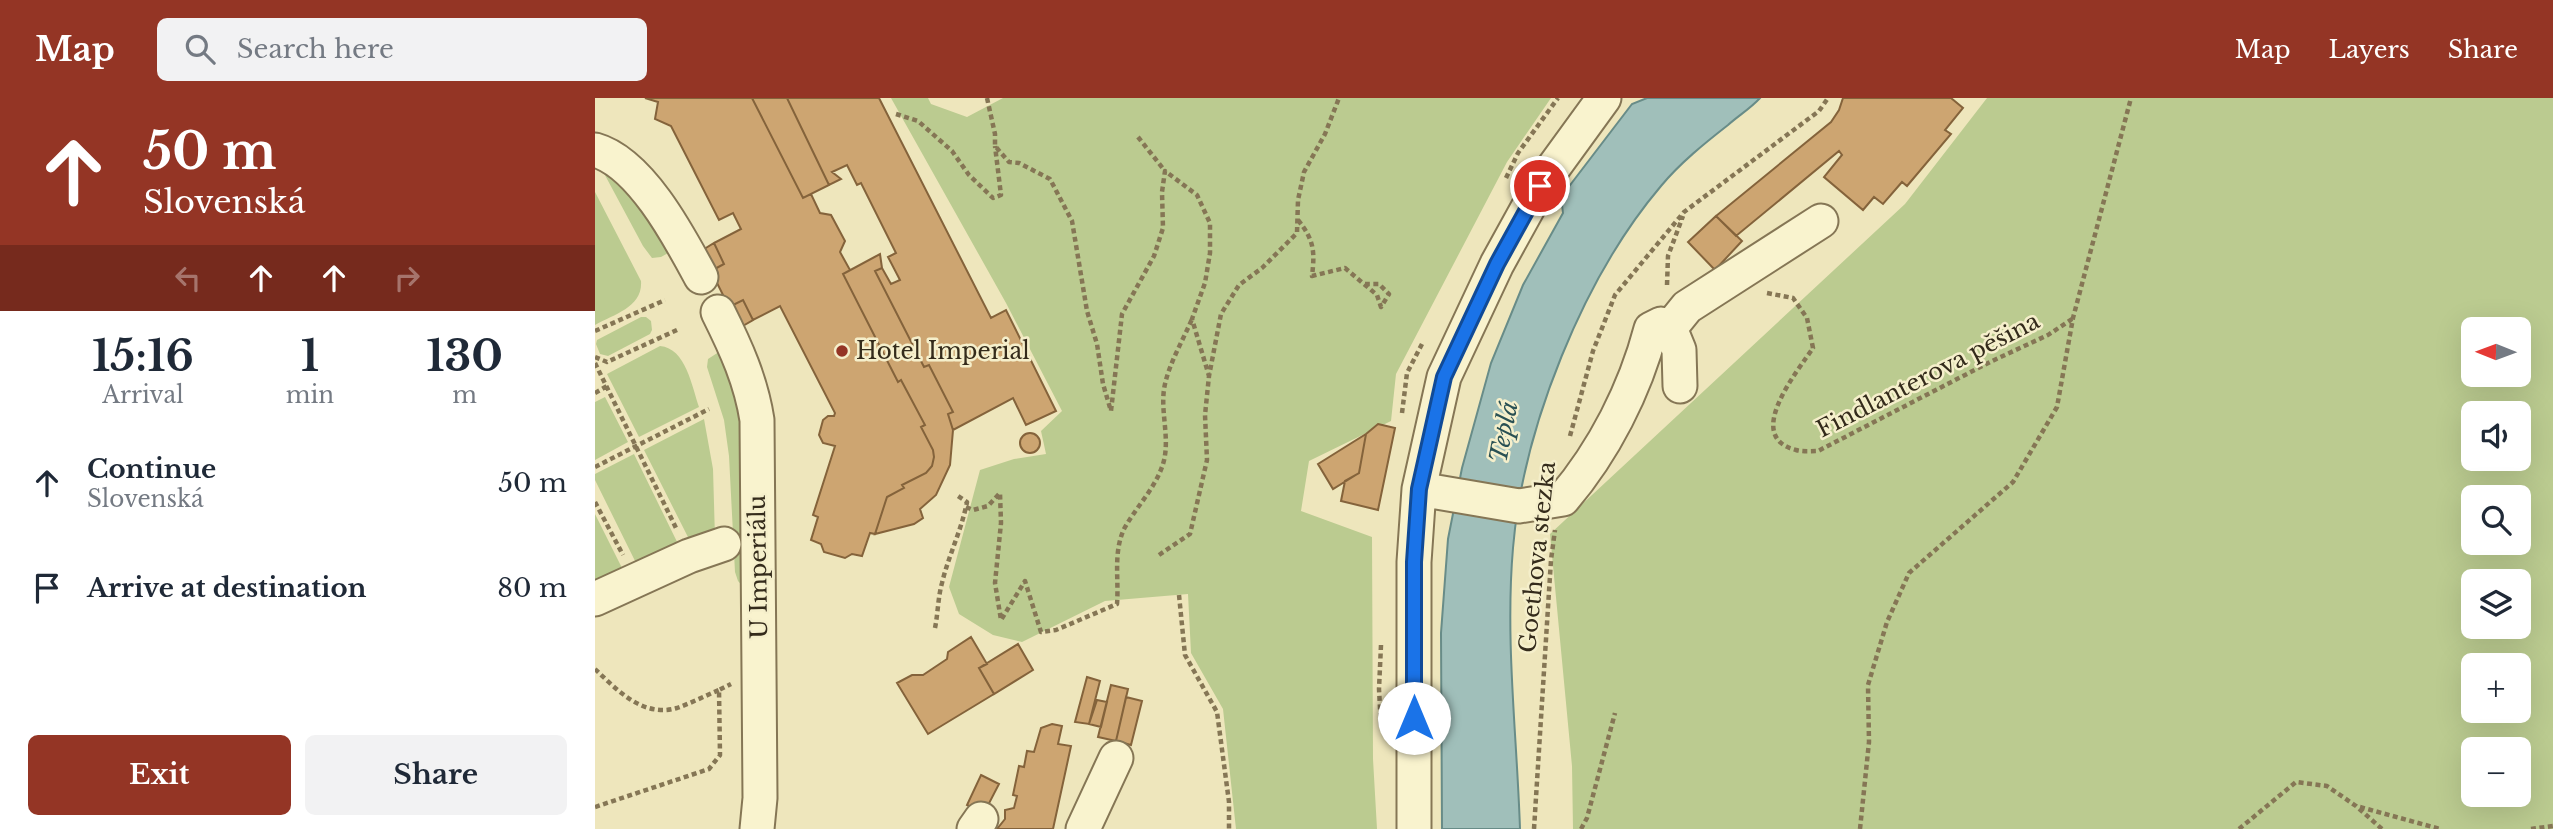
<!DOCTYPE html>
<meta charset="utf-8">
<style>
:root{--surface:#fff;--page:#f2f2f3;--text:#1f2937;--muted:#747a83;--accent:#943525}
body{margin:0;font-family:"Libre Baskerville",serif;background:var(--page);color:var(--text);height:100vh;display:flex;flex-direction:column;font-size:26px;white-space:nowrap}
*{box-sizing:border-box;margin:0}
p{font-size:23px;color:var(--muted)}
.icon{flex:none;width:38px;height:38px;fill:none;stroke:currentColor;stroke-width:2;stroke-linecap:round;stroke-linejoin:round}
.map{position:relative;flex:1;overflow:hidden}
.side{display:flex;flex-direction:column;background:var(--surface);width:595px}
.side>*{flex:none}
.hud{background:#943525;color:#fff;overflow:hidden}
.needle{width:46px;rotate:271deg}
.buttons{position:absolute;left:1866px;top:219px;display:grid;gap:14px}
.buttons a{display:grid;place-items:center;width:70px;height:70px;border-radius:10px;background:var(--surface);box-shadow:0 7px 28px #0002;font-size:35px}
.pin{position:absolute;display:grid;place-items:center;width:60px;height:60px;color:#fff;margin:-30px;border:4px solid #fff;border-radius:50%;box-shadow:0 2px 7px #0007}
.me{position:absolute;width:77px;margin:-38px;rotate:0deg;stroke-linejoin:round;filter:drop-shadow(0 0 5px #0008)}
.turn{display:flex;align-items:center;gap:24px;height:147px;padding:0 28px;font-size:32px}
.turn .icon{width:91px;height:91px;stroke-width:2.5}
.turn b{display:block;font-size:49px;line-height:60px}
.lanes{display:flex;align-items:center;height:66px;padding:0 28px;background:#0003;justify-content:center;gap:35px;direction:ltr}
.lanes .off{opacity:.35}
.eta{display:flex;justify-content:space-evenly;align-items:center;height:119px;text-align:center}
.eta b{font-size:42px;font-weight:700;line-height:49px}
.action{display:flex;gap:14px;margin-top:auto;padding:14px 28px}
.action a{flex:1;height:80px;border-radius:10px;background:var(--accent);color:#fff;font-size:28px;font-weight:700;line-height:80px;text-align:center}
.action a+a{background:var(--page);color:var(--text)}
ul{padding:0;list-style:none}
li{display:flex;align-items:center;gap:21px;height:105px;padding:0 28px}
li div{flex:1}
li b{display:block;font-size:26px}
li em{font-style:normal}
header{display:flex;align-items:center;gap:42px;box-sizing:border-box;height:98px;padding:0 35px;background:var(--accent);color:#fff}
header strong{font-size:33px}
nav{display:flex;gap:38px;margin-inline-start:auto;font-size:24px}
.search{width:490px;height:63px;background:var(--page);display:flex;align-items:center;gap:18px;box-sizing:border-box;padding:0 24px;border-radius:10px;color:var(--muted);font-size:26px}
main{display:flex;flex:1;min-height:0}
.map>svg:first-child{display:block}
.green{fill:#bbcb90;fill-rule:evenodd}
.water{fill:#a0bfba;stroke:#688c88;stroke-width:2}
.building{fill:#cda571;stroke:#84633b;stroke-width:2}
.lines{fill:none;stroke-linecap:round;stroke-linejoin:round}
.minor-casing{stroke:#857655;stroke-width:37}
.path{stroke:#857655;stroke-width:4.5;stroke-dasharray:5 3.5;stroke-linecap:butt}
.minor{stroke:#f9f3ce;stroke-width:33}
.route-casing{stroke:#114b97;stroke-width:18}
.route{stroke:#1a73e8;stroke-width:12}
.poi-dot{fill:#943525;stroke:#f5efcb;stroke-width:2.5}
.labels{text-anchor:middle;stroke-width:5;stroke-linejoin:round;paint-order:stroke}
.poi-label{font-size:23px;fill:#342b1b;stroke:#f5efcb;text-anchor:start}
.street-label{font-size:23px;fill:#342b1b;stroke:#f5efcb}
.water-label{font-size:24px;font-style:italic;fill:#295054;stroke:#f5efcb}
</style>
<header>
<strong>Map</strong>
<div class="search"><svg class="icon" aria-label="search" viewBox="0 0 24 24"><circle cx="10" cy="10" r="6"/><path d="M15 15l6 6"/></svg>Search here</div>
<nav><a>Map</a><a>Layers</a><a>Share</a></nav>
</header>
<main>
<section class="side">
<div class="hud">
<div class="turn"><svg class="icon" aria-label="ahead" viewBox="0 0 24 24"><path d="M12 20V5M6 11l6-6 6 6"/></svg><div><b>50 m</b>Slovenská</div></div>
<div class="lanes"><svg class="icon off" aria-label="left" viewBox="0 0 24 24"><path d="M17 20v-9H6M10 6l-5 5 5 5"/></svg><svg class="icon" aria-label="ahead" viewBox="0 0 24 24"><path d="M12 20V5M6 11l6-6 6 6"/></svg><svg class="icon" aria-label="ahead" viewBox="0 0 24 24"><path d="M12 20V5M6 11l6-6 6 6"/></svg><svg class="icon off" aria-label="right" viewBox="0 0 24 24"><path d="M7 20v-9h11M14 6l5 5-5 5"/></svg></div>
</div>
<div class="eta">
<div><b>15:16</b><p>Arrival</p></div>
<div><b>1</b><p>min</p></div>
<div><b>130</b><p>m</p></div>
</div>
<ul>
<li><svg class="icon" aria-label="ahead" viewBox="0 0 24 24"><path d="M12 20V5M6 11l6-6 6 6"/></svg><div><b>Continue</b><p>Slovenská</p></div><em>50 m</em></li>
<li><svg class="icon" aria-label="arrive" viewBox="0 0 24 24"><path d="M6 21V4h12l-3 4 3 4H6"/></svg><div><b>Arrive at destination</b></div><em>80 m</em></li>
</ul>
<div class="action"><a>Exit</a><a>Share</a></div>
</section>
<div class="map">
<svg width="1958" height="731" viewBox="0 0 1958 731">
<rect width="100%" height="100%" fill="#eee6bc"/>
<path class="green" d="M 296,0 L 333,0 L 336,6 L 372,19 L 408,0 L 956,0 L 912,64 L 801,276 L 796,323 L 714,363 L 706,413 L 777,439 L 778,661 L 782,731 L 641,731 L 628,611 L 596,555 L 593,496 L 510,503 L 427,544 L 398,537 L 364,516 L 354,489 L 385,372 L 419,361 L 451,356 L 446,333 L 467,313 L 411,205 Z
M 1392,0 L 1958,0 L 1958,731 L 978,731 L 977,668 L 955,436 L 1310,106 ZM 1878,231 L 1923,231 L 1923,276 L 1878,276 ZM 1878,315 L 1923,315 L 1923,360 L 1878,360 ZM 1878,399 L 1923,399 L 1923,444 L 1878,444 ZM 1878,483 L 1923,483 L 1923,528 L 1878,528 ZM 1878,567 L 1923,567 L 1923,612 L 1878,612 ZM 1878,651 L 1923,651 L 1923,696 L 1878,696 Z
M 4,66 L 37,95 L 75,154 L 66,159 L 57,160 L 48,148 Z
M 0,94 L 46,183 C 48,209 20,216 0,227 Z
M 46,219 L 51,219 L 56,223 L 57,232 L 55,236 L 13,258 L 5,256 L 1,246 L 2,242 Z
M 65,248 C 91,250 97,289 104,309 L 44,339 L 12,276 Z
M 130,250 L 148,303 L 152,493 L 143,483 L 140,474 L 134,358 L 129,322 L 112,269 L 113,261 Z
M 10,299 L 33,344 L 0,362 L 0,304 Z
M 109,321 L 118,371 L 120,440 L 98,449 L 49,352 Z
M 39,356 L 87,454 L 45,473 L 0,382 L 0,376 Z
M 0,416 L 33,482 L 0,496 Z"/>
<path class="water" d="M 1052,0 L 1165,0 C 1156,10 1143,18 1133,27 C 1110,45 1085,65 1066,88 C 988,180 928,330 918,450 C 910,543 922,638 925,731 L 847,731 L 846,535 L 853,441 L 867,370 L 896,265 L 928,187 L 968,115 L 966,99 L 1037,6 Z"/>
<path class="building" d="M 50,0 L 157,0 L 208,100 L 216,96 L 225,115 L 236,117 L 250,143 L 245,154 L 255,172 L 248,176 L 303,284 L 306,282 L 330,327 L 326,329 L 338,352 L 339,359 L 337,368 L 331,375 L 307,387 L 309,390 L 292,399 L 280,436 L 275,435 L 267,458 L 257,456 L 250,460 L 229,454 L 226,446 L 216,442 L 223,419 L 218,417 L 240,348 L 228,345 L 224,337 L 228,322 L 233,318 L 239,318 L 240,315 L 185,208 L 158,222 L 148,202 L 134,209 L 116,173 L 129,166 L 119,145 L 146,131 L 138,115 L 124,122 L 76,28 L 60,21 L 63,4 Z
M 157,0 L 192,0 L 234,87 L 208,100 Z
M 192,0 L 284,0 L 396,220 L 411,212 L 461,313 L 431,327 L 418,300 L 358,332 L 353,316 L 358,314 L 334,267 L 329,269 L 280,173 L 287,170 L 296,186 L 305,182 L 293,159 L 301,155 L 266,85 L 262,87 L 252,67 L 237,74 L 246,81 L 234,87 Z
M 1248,0 L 1356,0 L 1368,10 L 1350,32 L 1356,36 L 1312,88 L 1307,84 L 1288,106 L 1279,99 L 1268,112 L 1229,79 L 1247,57 L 1244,53 L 1141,138 L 1121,118 L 1236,24 L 1244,12 Z
M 1121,118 L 1147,143 L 1120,172 L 1093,144 Z
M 119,145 L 129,166 L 116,173 L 106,153 Z
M 285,156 L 287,170 L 280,173 L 329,269 L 334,267 L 358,314 L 353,316 L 358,332 L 355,367 L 341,397 L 325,411 L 328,420 L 319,426 L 280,436 L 292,399 L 309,390 L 307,387 L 331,375 L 337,368 L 339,359 L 338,352 L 326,329 L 330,327 L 306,282 L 303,284 L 248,176 Z
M 148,202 L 158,222 L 146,229 L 134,209 Z
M 783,326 L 800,330 L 783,412 L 746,403 L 750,383 L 764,375 L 771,336 Z
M425 345a10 10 0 1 1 20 0a10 10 0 1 1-20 0Z
M 771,336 L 764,375 L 738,391 L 723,366 Z
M 376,539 L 392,566 L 384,570 L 399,596 L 333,636 L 302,585 L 317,577 L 328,577 L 352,561 L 353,554 Z
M 423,546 L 438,572 L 399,596 L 384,570 Z
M 492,579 L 505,583 L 494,626 L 480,624 Z
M 516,587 L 533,591 L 521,643 L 503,639 Z
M 531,599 L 547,603 L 536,647 L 521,643 Z
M 502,602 L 512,604 L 506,629 L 494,626 Z
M 457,626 L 467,628 L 463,646 L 476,648 L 458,731 L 402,731 L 410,721 L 410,712 L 419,710 L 422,698 L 418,697 L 424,668 L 429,669 L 432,653 L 439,654 L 446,630 Z
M 386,677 L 404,686 L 389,715 L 372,707 Z"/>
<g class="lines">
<defs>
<path id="minor" d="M 0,52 C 46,65 85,140 106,179
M 123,214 C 141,250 156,283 162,322 L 165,700 L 162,731
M 1075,230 L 1092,209 L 1226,123
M 824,391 L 924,408 L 968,401 C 1009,353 1040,292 1056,231 L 1066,226 L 1075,230 L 1084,252 L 1085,288
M 0,501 L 94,458 L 129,446
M 379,731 L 386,721
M 488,731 L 521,660
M 819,731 L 819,464 L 824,391 L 849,279 L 902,166 L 945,88 L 1009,0"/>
</defs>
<use href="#minor" class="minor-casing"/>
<path class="path" d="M 392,0 L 400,36 L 400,48 L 414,64 L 424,65 L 455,81 L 477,123 L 492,213 L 502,246 L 508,286 L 516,313 L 527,216 L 559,158 L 568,130 L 567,94 L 570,73 L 602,97 L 615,125 L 615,155 L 610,185 L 597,221 L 614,278
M 301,16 L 323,23 L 357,53 L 374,77 L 398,100 L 406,97 L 400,48
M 543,39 L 570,73
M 911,80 L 923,55 L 963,0
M 703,122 C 719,142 720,153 717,178 L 750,170 L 782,197 L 786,209 L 794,196 L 784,186 L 770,186
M 1072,187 L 1073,158 L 1088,118
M 1172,195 L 1198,200 L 1212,220 L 1218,250 C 1202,274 1148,339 1201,352 C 1208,354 1216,353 1223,353 L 1395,264 L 1453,237 L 1477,221
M 0,233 L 70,202
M 0,259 L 12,264 L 82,232
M 0,265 L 82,432
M 0,295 L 12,288
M 807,315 L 812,275 L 828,244
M 975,338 L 998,253 L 1020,197 L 1089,114 L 1224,13 L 1233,0
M 0,369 L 114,311
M 0,404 L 28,457
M 371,409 L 378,412 L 393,408 L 405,395 L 406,425 L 400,485 L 406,522 L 430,483 L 446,534 L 461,532 L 522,506 C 524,481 518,455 529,431 C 541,409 560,391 568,366 C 576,340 564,312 570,286 C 575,264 588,242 597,221
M 564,457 L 595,436 L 612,362 L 610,317 L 614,278 L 626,216 L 644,187 L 667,170 L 702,135 L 703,102 L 709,74 L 730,36 L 744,0
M 584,497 L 590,557 L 622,614 L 634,704 L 634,731
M 340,530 C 343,515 343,499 347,485 C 354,456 366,434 372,404 L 363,398
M 786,547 L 784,591 L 786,629
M 0,571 C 22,592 48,620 82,610 C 96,605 110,598 124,592
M 0,709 L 114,671 L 125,657 L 124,592 L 136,586
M 1765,709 L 1845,731
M 939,731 L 956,462 L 960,432
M 986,731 L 992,720 L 1020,615
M 1265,731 L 1274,644 L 1273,587 L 1292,524 L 1314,475 L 1418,384 L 1462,309 L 1478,220 L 1536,0
M 1644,731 L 1701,684 L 1732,688 L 1761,708 L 1787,731
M 1936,731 L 1958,728"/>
<use href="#minor" class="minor"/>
</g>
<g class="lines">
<defs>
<path id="route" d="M 819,620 L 819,464 L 824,391 L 849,279 L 902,166 L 945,88"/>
</defs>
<use href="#route" class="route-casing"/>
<use href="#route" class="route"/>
</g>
<circle class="poi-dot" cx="247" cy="253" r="7"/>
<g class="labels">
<g class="poi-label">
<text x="261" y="261">Hotel Imperial</text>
</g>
<g class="street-label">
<text transform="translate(1333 277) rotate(-27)" y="8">Findlanterova pěšina</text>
<text transform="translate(942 459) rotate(-84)" y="8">Goethova stezka</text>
<text transform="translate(163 469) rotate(-91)" y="8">U Imperiálu</text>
</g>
<g class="water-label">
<text transform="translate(909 334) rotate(-79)" y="8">Teplá</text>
</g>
</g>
</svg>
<div class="buttons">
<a><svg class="needle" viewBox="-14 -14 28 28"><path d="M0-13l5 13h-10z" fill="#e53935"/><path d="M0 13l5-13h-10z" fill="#747a83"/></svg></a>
<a><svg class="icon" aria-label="sound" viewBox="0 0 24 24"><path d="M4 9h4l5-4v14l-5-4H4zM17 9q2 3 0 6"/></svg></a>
<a><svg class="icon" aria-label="search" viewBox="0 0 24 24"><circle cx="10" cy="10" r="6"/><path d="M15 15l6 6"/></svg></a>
<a><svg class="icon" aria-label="layers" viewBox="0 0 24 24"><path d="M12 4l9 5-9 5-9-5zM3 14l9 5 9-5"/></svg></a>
<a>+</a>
<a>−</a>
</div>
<div class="pin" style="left:945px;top:88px;background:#d93025"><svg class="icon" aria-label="arrive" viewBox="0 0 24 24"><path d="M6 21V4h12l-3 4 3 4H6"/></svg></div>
<svg class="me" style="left:819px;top:620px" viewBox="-20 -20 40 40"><circle r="19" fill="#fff"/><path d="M0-13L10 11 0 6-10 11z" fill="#1a73e8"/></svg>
</div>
</main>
